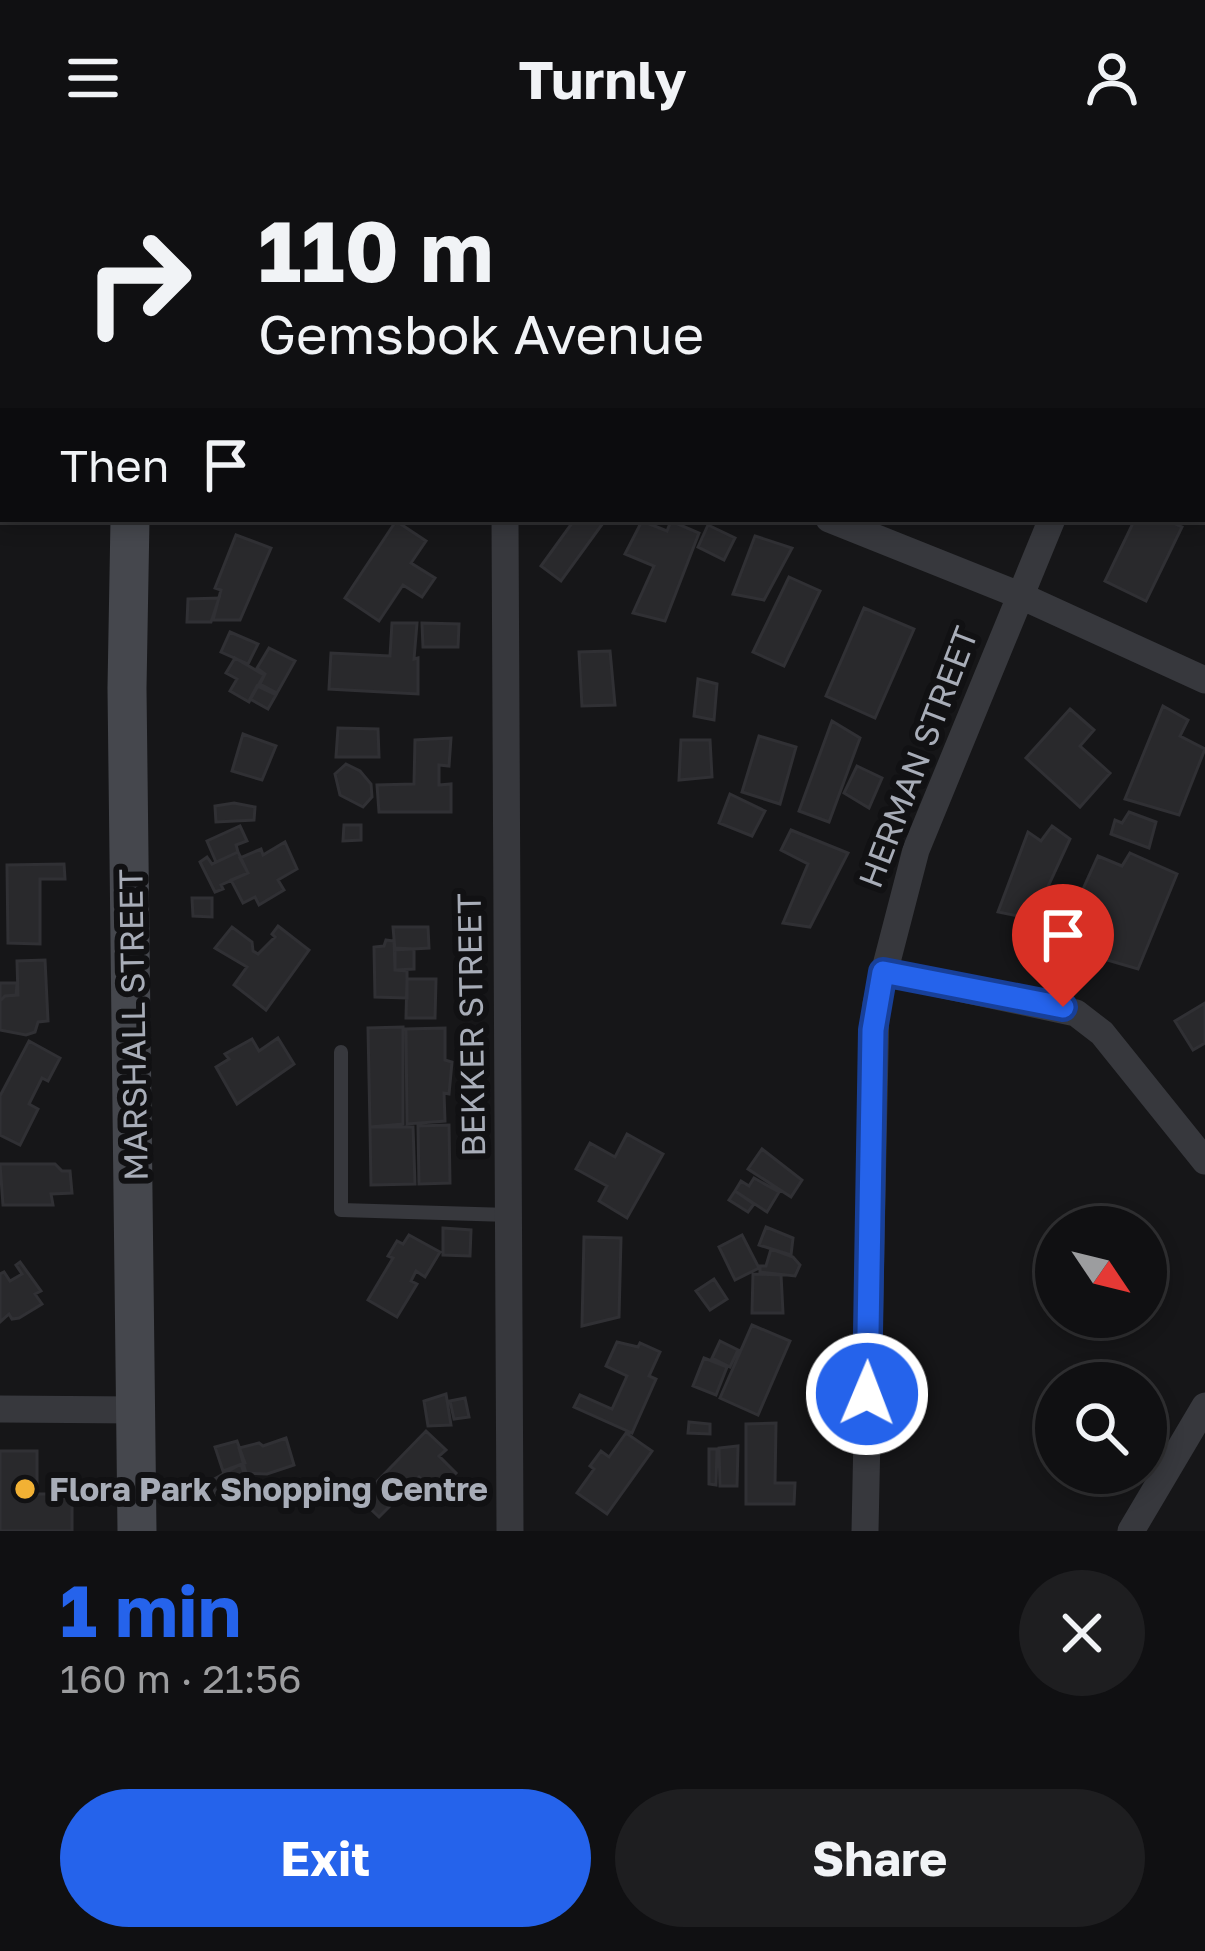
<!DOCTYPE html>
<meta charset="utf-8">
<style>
:root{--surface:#101012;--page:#1e1e20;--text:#f1f3f6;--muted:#9c9d9f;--line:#303032;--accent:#2563eb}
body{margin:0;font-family:"Golos Text",sans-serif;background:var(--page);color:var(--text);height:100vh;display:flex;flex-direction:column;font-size:45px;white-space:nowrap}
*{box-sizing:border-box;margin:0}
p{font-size:39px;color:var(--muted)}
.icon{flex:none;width:66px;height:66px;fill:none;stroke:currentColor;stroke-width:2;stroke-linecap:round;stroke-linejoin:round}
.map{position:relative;height:1375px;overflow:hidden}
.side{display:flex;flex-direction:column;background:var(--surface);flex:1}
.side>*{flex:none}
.hud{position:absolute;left:0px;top:0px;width:1206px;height:366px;box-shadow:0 6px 18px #0003,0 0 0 3px var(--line);background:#101012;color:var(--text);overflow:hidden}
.needle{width:78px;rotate:125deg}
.buttons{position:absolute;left:1035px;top:1050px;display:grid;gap:24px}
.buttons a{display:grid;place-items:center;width:132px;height:132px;border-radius:50%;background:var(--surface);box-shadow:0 6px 18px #0003,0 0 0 3px var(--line);font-size:60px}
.pin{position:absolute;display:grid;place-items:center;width:102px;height:102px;color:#fff;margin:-123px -51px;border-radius:50% 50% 50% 0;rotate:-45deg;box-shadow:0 0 12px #0007}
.pin .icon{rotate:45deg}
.me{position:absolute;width:132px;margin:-66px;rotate:1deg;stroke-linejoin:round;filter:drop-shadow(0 0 9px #0008)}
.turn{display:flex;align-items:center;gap:42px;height:252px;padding:0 60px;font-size:54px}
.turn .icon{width:156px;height:156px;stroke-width:2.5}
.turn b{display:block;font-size:84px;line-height:102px}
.then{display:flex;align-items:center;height:114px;padding:0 60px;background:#0003;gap:24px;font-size:45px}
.round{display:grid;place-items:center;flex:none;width:126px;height:126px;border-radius:63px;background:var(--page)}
.head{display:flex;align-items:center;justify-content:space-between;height:204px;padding:0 60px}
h1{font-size:72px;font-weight:700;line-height:90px;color:var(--accent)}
.primary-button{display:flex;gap:24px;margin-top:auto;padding:24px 60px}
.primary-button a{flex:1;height:138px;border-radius:72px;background:var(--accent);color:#fff;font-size:48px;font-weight:700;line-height:138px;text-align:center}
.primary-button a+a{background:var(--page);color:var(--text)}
header{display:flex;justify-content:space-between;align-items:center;height:156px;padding:0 60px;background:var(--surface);font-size:54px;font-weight:700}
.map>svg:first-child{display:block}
.building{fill:#29292c;stroke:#303034;stroke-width:3}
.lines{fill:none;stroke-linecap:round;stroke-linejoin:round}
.path{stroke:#3d3f44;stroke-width:4.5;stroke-dasharray:6 9;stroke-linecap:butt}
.lane{stroke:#37383d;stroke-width:14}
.street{stroke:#37383d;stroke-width:27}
.secondary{stroke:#45474d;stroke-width:39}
.route-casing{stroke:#184099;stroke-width:30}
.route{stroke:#2563eb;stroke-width:21}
.poi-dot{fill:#f2b134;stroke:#111113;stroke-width:4.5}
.labels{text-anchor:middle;stroke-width:12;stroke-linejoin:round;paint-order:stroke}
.street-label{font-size:33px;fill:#a8adb8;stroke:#111113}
.poi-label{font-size:33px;font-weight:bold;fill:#a8adb8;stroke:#111113;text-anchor:start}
</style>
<header><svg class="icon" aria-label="menu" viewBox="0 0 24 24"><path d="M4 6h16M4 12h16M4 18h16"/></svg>Turnly<svg class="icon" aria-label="person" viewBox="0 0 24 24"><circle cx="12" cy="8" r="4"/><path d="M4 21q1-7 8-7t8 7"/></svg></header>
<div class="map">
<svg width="1205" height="1375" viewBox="0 0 1205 1375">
<rect width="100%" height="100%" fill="#161618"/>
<path class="building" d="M 575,363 L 606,363 L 561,425 L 541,410 Z
M 1135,363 L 1164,363 L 1182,371 L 1146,445 L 1105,425 Z
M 396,365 L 426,385 L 411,407 L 435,422 L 422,441 L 403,429 L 379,465 L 345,442 Z
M 642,365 L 667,375 L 671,365 L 699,377 L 665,465 L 633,457 L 654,410 L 625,398 Z
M 708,369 L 735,382 L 724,404 L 698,391 Z
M 236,379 L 271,392 L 240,464 L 213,464 L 221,434 L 215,432 Z
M 755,380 L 792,392 L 764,444 L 733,438 Z
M 789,421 L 820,435 L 784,510 L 753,496 Z
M 219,442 L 211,466 L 187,466 L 188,443 Z
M 864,452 L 914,473 L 875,562 L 826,540 Z
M 392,467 L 417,467 L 414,503 L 418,502 L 418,538 L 329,533 L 331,497 L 390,500 Z
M 422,467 L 459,468 L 458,491 L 423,491 Z
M 230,476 L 258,488 L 248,508 L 221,496 Z
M 269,492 L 295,505 L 277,537 L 260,528 L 265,518 L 257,512 Z
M 610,495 L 615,549 L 582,550 L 579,496 Z
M 235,502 L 264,519 L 249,546 L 230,535 L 237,523 L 226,517 Z
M 698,523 L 717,528 L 714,564 L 694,560 Z
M 257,530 L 276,539 L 268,553 L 250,543 Z
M 1163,550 L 1188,564 L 1180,580 L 1205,593 L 1179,659 L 1125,643 Z
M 1070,553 L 1094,574 L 1080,590 L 1110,617 L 1080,651 L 1026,602 Z
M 832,565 L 860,582 L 829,666 L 799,655 Z
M 338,572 L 378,573 L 379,601 L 336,601 Z
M 243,578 L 276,590 L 262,624 L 232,615 Z
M 759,580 L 796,591 L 780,648 L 742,636 Z
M 451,582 L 449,610 L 439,609 L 439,629 L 451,628 L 451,656 L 379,656 L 377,629 L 414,628 L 415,584 Z
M 681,584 L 710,584 L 712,621 L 679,624 Z
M 346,608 L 360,615 L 371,628 L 372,641 L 363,651 L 340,639 L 335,618 Z
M 857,610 L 882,622 L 869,652 L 844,637 Z
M 730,638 L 765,655 L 752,680 L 719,667 Z
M 234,647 L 255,651 L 254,664 L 216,666 L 215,650 Z
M 1129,656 L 1156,666 L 1149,692 L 1111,678 L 1115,664 L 1122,667 Z
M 344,669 L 361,669 L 361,684 L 343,685 Z
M 240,670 L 247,685 L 236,689 L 238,696 L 216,706 L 207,685 Z
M 1052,670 L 1070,683 L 1033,763 L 998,756 L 1028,676 L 1041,685 Z
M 791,674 L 848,697 L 810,771 L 783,767 L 808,708 L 781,694 Z
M 285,686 L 297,713 L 278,724 L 284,734 L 259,749 L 255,741 L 243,747 L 231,724 L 248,717 L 240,702 L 261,693 L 263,699 Z
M 238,696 L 248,717 L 221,729 L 223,733 L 215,736 L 200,706 L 207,701 L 212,708 Z
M 1130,697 L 1177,718 L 1138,813 L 1083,797 L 1090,778 L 1064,775 L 1098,700 L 1122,710 Z
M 64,708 L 65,723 L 40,723 L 40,788 L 8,787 L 7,709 Z
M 192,742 L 212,742 L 212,761 L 193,760 Z
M 278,770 L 309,794 L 266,854 L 234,829 L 247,811 L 215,792 L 232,771 L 252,786 L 253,795 L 258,798 L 275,781 L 272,778 Z
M 393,771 L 428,771 L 429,792 L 395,794 Z
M 386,784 L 394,785 L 395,814 L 407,815 L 407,842 L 375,841 L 374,791 L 384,790 Z
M 395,792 L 414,793 L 414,813 L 395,814 Z
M 45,804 L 48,865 L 38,866 L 35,876 L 26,879 L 0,874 L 0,845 L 5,840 L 18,839 L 17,805 Z
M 407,823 L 436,823 L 435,862 L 406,862 Z
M 0,827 L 17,827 L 16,839 L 5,840 L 0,845 Z
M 1205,847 L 1205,887 L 1193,894 L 1175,865 Z
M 403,871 L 403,968 L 370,971 L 368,872 Z
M 445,872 L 445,904 L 452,906 L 449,938 L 444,937 L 445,965 L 407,968 L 406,873 Z
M 278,882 L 294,908 L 237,948 L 216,911 L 229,903 L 225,898 L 252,883 L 259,895 Z
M 29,885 L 60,902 L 48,925 L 42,922 L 29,948 L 38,953 L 20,989 L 0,979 L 0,940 Z
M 449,969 L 450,1027 L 419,1028 L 418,970 Z
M 370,971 L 413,971 L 415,1028 L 371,1029 Z
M 627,978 L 663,998 L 627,1062 L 599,1045 L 607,1030 L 576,1013 L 590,987 L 615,1001 Z
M 762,993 L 802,1024 L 791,1041 L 748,1013 Z
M 0,1008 L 55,1008 L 62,1015 L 70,1015 L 72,1037 L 51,1038 L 53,1049 L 3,1049 Z
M 754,1022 L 779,1036 L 767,1056 L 735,1035 L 741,1025 L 749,1030 Z
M 735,1035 L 754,1048 L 748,1056 L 729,1044 Z
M 766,1071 L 793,1082 L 791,1099 L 759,1089 Z
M 443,1072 L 471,1074 L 470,1100 L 443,1099 Z
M 409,1079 L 440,1096 L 425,1121 L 416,1115 L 411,1125 L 417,1128 L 397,1161 L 368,1144 L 393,1102 L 388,1100 L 397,1085 L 403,1088 Z
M 742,1079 L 759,1112 L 735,1124 L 719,1091 Z
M 584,1081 L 621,1082 L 619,1161 L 582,1170 Z
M 771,1093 L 793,1101 L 800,1109 L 795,1120 L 760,1116 L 760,1110 L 766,1110 Z
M 20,1106 L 41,1135 L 35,1138 L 42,1148 L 19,1162 L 12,1163 L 9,1158 L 0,1166 L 0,1118 L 4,1116 L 10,1125 L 22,1118 L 16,1109 Z
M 753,1118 L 781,1119 L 783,1157 L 752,1157 Z
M 714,1123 L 727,1143 L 710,1154 L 696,1135 Z
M 752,1169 L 790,1185 L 758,1259 L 720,1242 Z
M 720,1185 L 738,1194 L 730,1211 L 712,1202 Z
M 617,1186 L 638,1191 L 640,1187 L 660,1196 L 649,1220 L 656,1223 L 632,1277 L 574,1251 L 580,1239 L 612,1253 L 627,1220 L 606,1210 Z
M 704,1202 L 727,1211 L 716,1239 L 693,1230 Z
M 446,1238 L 451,1269 L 428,1270 L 424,1245 Z
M 465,1242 L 469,1261 L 454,1263 L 450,1245 Z
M 689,1266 L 710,1268 L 710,1278 L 688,1277 Z
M 776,1267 L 775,1327 L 795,1327 L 794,1348 L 746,1348 L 746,1268 Z
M 426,1275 L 446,1294 L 439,1300 L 456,1317 L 436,1338 L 419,1321 L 379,1361 L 360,1343 Z
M 626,1277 L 652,1295 L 607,1358 L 577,1337 L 594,1313 L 590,1310 L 601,1295 L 609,1301 Z
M 286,1282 L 294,1309 L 267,1318 L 246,1317 L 239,1292 L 259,1287 L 263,1290 Z
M 237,1285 L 245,1307 L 223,1315 L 215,1291 Z
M 738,1290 L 737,1330 L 720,1330 L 719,1292 Z
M 709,1293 L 717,1293 L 716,1329 L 709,1328 Z
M 0,1295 L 37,1295 L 37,1338 L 72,1338 L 72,1375 L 0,1375 Z
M 241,1308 L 247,1327 L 217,1341 L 211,1325 Z"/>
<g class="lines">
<path class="path" d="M 1065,0 L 1065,3"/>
<path class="lane" d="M 341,896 L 341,1054 L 509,1059"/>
<path class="street" d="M 863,0 L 870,3
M 1203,17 L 1205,12
M 1203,147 L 1205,148
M 505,363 L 510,1375
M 829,363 L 1019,439 L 1205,524
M 883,816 L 1076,857 L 1102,877 L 1205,1005
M 0,1253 L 137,1254
M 865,1375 L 876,848 L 916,694 L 1052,363
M 1131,1375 L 1205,1250"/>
<path class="secondary" d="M 207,3 L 208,0
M 130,363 L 127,532 L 137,1375"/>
</g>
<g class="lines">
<defs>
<path id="route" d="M 867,1238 L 873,874 L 883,816 L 1063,851"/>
</defs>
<use href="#route" class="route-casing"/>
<use href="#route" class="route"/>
</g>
<circle class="poi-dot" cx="25" cy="1333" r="12"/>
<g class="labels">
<g class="street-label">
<text transform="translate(918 601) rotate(-69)" y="12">HERMAN STREET</text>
<text transform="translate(133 869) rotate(-91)" y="12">MARSHALL STREET</text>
<text transform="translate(471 869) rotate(-91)" y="12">BEKKER STREET</text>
</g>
<g class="poi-label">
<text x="49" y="1345">Flora Park Shopping Centre</text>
</g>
</g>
</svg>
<div class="buttons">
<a><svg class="needle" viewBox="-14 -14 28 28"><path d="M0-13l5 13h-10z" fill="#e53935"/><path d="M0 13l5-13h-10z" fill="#9c9d9f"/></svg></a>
<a><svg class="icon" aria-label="search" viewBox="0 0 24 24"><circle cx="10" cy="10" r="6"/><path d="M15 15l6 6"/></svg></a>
</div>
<div class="pin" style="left:1063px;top:851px;background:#d93025"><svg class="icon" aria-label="arrive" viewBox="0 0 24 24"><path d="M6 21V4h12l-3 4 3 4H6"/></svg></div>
<svg class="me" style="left:867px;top:1238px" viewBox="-20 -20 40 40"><circle r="17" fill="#2563eb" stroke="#fff" stroke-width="3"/><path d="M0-11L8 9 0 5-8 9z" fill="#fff"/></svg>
<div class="hud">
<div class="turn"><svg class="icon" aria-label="right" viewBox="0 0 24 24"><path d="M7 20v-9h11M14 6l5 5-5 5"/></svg><div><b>110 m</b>Gemsbok Avenue</div></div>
<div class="then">Then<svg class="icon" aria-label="arrive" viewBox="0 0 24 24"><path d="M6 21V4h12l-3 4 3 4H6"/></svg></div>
</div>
</div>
<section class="side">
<div class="head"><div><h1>1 min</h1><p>160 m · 21:56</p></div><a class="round"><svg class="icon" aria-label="close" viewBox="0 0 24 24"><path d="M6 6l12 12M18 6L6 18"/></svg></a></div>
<div class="primary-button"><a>Exit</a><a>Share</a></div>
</section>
